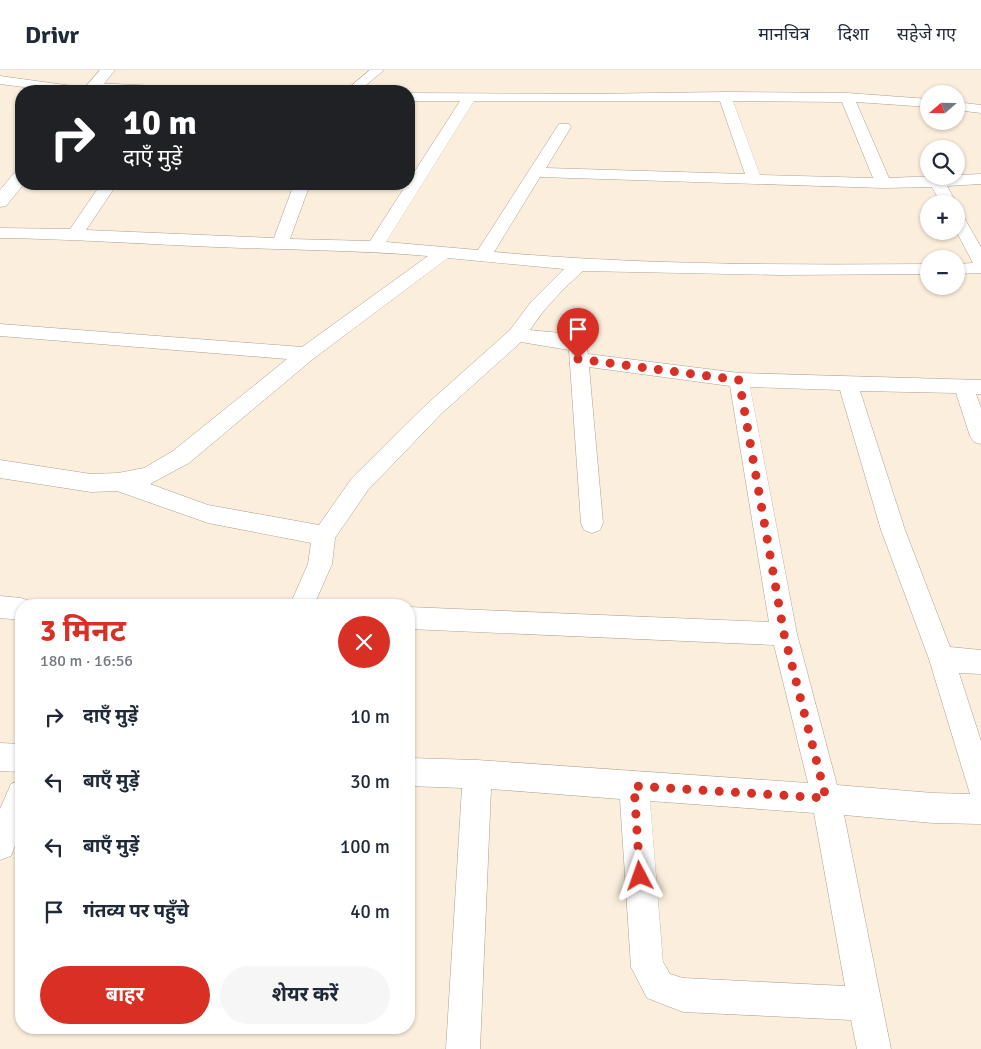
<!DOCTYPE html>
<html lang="hi">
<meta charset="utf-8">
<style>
:root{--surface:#fff;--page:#f6f6f7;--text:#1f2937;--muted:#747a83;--line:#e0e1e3;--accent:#d93025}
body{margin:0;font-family:Signika,"Noto Sans Devanagari",sans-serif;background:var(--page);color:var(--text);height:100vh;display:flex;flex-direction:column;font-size:19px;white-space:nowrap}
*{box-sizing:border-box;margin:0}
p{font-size:16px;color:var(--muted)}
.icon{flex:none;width:28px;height:28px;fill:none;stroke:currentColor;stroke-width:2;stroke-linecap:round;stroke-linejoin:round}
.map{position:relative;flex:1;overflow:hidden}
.drawer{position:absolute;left:15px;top:529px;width:400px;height:435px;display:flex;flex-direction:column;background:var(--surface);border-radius:20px;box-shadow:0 1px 4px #0004}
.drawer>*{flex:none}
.top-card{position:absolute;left:15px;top:15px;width:400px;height:105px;border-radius:20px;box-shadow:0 1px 4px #0004;background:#202124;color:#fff;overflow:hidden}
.needle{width:32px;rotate:250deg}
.tools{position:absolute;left:920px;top:15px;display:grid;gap:10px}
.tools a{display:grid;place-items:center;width:45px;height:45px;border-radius:50%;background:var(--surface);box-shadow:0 1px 4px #0004;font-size:25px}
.pin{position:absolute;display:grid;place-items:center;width:42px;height:42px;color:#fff;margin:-51px -21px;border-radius:50% 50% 50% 0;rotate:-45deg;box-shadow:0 0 5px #0007}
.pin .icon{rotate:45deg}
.me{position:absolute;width:55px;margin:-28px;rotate:356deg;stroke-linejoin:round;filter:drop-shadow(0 0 4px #0008)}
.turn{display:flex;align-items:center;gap:18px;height:105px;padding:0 25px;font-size:22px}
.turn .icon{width:65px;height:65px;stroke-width:2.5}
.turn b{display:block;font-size:35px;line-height:42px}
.round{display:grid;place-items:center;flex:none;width:52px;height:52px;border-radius:26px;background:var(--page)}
.summary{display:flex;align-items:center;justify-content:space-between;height:85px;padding:0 25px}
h1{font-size:30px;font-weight:700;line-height:38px;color:var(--accent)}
.primary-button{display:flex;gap:10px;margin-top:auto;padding:10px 25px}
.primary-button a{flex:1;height:58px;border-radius:30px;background:var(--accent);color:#fff;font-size:20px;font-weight:700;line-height:58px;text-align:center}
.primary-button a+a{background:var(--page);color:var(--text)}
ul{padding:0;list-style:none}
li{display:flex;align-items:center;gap:15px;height:65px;padding:0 25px}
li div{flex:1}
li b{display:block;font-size:19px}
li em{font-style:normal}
header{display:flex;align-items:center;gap:30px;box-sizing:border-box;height:70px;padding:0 25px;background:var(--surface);border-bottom:1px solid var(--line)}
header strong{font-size:24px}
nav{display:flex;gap:28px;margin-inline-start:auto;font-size:18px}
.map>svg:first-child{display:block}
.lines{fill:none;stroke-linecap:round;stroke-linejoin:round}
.minor-casing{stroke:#aca090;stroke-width:1}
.tertiary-casing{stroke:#aca090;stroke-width:1}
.minor{fill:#fff;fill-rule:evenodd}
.tertiary{fill:#fff;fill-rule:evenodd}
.route{stroke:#d93025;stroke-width:9;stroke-dasharray:0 16.2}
</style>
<header>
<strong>Drivr</strong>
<nav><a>मानचित्र</a><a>दिशा</a><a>सहेजे गए</a></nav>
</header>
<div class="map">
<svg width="981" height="979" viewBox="0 0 981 979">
<rect width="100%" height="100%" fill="#fbeedd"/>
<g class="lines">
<defs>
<path id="minor" d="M 370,0 L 384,0 L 359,21 L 345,21 Z
M 0,6 L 87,18 L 88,14 L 93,13 L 178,17 L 185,21 L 55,21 L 0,14 Z
M 725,22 L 847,23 L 929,29 L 929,37 L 856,32 L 889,108 L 981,104 L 981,114 L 947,116 L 957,134 L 956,135 L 941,134 L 932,117 L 883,118 L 540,107 L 494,182 C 639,195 784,195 929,194 L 929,204 L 781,205 L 583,201 C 563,219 545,237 530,260 C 548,263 586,260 588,284 L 739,303 L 981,310 L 981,324 L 976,324 L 981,338 L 981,374 L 974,372 L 970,366 L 956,323 L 860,321 L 905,460 L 950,577 L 981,580 L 981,604 L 959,603 L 981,671 L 981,754 L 933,753 L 844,745 L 891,979 L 857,979 L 851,950 L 683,942 L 647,928 L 631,897 L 620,729 L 491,719 L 480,979 L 446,979 L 462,718 L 409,716 L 409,688 L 477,690 L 808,713 L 774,575 L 409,559 L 409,537 L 769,552 L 730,316 L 589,297 L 603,453 L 600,460 L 592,463 L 584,460 L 581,453 L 569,280 L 521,272 L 441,344 L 368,420 L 335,468 L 332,494 L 314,535 L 290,535 L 308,494 L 311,473 L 208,453 L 117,421 L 91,422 L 0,408 L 0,390 L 91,404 L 118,403 L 144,398 L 173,381 L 287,289 L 0,266 L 0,254 L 302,277 L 428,186 C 358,180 287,180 216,177 C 144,174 72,169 0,168 L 0,158 L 70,159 L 101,114 L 117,114 L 86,160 L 274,168 L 294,114 L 310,114 L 290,169 L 370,171 L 460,31 L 409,31 L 409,23 L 588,24 ZM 474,31 L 720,31 L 745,104 L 546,98 L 571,57 L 569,54 L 559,54 L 557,57 L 478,180 L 386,172 ZM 733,31 L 842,32 L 873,108 L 760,105 ZM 448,188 L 564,199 L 531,232 L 510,260 L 427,334 L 352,408 L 319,455 L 208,435 L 150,414 L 189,393 L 313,289 ZM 750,317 L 840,320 L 881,460 L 929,589 L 970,724 L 933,723 L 837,715 L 797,564 ZM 650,731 L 814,743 L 845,916 L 683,908 L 670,904 L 663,892 Z
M 956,32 L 981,35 L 981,43 L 956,40 Z
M 956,142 L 962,144 L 981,177 L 981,203 L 956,204 L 956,194 L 973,193 L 956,161 Z
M 0,526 L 21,528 L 30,531 L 32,535 L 21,535 L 21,550 L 0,548 Z
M 0,673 L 21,674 L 21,702 L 0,701 Z
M 21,710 L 21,760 L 11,786 L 0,790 L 0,739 L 11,714 Z"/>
<path id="tertiary" d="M 100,0 L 115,0 L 98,21 L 82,21 Z
M 21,101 L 21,114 L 24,114 L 6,136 L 0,137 L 0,120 L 15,102 Z"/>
</defs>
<use href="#minor" class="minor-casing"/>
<use href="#tertiary" class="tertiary-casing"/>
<use href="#minor" class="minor"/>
<use href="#tertiary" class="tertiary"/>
</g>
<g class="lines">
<path class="route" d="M 578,289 L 739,310 L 784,564 L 826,728 L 634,716 L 640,806"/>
</g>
</svg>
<div class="tools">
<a><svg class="needle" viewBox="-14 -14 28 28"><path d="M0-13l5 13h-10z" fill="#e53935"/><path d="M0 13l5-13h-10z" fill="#747a83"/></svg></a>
<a><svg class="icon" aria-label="search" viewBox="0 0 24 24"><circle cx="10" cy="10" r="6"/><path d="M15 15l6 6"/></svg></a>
<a>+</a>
<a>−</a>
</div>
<div class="pin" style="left:578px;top:289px;background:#d93025"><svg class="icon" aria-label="arrive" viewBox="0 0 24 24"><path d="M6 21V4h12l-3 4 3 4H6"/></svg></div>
<svg class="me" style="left:640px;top:806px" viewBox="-20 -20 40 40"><path d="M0-17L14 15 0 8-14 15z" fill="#d93025" stroke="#fff" stroke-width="4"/></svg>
<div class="top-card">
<div class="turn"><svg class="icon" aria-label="right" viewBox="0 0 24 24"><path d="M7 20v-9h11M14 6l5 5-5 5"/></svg><div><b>10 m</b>दाएँ मुड़ें</div></div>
</div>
<section class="drawer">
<div class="summary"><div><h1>3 मिनट</h1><p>180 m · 16:56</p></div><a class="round" style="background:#d93025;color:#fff"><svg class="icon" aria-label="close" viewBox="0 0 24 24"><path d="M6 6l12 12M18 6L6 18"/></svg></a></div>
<ul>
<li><svg class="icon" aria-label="right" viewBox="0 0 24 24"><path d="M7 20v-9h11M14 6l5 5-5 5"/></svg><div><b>दाएँ मुड़ें</b></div><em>10 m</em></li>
<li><svg class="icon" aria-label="left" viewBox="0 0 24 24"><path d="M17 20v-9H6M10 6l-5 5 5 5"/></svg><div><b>बाएँ मुड़ें</b></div><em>30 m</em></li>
<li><svg class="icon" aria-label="left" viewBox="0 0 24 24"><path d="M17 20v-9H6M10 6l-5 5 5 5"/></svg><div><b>बाएँ मुड़ें</b></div><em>100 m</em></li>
<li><svg class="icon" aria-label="arrive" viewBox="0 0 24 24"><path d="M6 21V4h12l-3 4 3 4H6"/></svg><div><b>गंतव्य पर पहुँचे</b></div><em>40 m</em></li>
</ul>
<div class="primary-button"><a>बाहर</a><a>शेयर करें</a></div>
</section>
</div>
